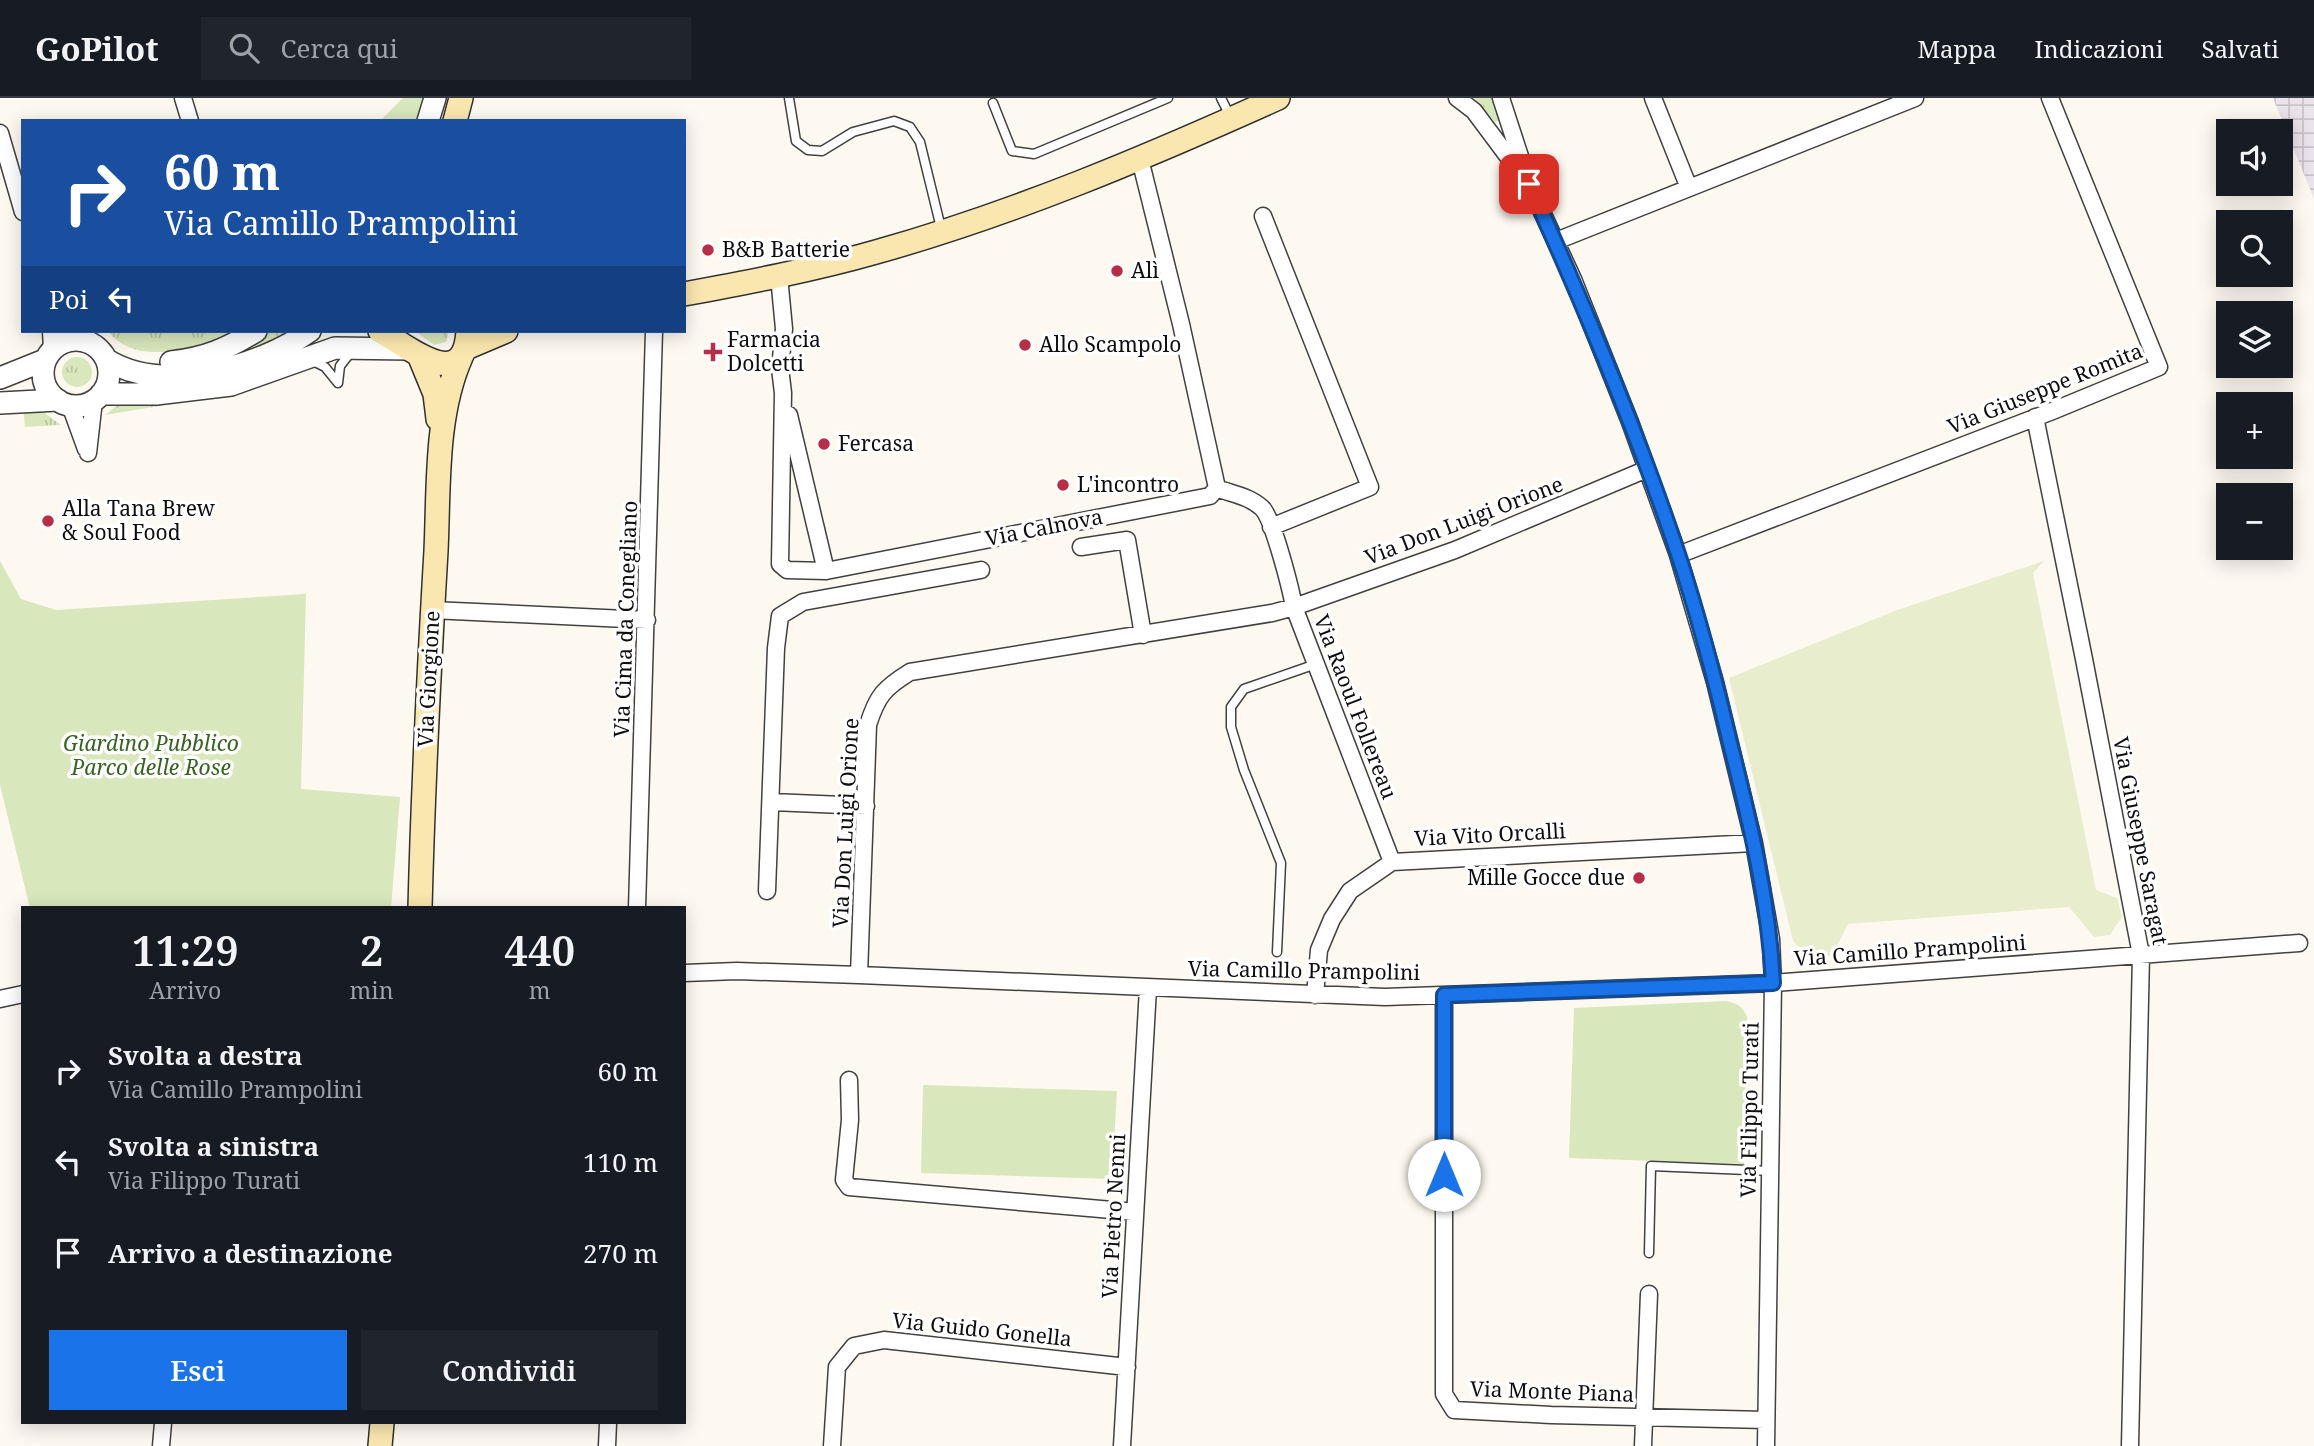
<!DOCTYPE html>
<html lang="it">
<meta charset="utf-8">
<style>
:root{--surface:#171b24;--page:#20242c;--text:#f1f3f6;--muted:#9ea1a6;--line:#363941;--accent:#1a73e8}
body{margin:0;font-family:"Noto Serif",serif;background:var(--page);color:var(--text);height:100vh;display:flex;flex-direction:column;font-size:26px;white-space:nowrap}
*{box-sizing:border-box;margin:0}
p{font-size:23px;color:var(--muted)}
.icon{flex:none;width:38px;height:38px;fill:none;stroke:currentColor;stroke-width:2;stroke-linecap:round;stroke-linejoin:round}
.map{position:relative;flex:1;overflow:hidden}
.sheet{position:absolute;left:21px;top:808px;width:665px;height:518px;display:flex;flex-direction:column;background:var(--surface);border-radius:0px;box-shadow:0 4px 18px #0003}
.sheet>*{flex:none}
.guide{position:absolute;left:21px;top:21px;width:665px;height:214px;border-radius:0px;box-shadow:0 4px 18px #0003;background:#1a4fa0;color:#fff;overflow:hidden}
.buttons{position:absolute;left:2216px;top:21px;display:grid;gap:14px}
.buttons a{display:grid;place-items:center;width:77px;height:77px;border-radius:0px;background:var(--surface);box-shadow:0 4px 18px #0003;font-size:35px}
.pin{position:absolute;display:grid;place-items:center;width:60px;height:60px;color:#fff;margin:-30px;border-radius:14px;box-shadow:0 4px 10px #0006}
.me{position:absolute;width:77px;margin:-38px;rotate:0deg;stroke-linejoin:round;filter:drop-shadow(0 0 5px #0008)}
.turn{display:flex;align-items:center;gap:24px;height:147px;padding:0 28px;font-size:32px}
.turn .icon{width:91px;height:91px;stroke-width:2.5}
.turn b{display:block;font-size:49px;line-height:60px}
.then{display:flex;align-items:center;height:66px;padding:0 28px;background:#0003;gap:14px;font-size:26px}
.eta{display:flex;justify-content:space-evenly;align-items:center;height:119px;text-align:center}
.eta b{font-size:42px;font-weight:600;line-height:49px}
.button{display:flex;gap:14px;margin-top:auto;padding:14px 28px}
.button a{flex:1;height:80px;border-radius:0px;background:var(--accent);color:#fff;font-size:28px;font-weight:600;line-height:80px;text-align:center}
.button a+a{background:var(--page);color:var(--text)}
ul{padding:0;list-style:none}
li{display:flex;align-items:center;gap:21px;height:91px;padding:0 28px}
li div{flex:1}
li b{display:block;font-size:26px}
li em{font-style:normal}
header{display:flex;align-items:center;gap:42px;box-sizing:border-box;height:98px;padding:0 35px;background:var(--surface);border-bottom:2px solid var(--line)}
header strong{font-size:33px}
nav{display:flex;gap:38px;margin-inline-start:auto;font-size:24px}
.search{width:490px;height:63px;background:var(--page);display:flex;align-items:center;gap:18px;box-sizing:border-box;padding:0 24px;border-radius:0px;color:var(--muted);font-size:26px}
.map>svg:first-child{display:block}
.industrial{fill:url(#industrial-grid)}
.grass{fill:url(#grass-tufts)}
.park{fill:#d8e7bc}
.pitch{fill:#e8eecd}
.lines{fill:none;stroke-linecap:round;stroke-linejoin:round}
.service-casing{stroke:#414141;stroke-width:11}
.minor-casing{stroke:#414141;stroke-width:19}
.tertiary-casing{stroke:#414141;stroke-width:24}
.secondary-casing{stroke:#303030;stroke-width:26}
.service{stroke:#fff;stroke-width:8}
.minor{stroke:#fff;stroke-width:16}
.tertiary{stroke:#fff;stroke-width:21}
.secondary{stroke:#fae7af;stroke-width:23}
.route-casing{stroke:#114b97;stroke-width:18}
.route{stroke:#1a73e8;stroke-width:12}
.poi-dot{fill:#b62e48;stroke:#fff;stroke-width:2.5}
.labels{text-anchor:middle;stroke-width:7;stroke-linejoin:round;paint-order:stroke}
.poi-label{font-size:21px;fill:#0e0e0e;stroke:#fff;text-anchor:start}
.street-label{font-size:21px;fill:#0e0e0e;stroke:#fff}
.park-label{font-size:21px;font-style:italic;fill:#386222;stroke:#fff}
</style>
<header>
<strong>GoPilot</strong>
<div class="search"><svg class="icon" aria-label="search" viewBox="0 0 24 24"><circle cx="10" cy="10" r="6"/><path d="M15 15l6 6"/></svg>Cerca qui</div>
<nav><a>Mappa</a><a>Indicazioni</a><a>Salvati</a></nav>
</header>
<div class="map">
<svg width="2314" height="1348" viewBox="0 0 2314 1348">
<defs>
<pattern id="industrial-grid" width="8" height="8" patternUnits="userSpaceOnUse" patternTransform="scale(1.75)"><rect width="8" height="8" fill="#eae3ec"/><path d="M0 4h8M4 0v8" fill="none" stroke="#c8c2c9"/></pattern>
<pattern id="grass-tufts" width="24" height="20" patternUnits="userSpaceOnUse" patternTransform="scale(1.75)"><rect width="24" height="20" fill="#d8e7bc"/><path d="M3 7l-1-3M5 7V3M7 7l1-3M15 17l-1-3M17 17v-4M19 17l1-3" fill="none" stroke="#b8c5a0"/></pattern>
</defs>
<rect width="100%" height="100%" fill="#fef9f0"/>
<path class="industrial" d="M 2273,0 L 2314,0 L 2314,101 Z"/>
<path class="grass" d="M 403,0 L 424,0 L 416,23 L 380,23 Z
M 1474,0 L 1492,0 L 1499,23 L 1495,24 Z
M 108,233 L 238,233 C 201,249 137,271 108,233 Z
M 271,233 L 295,233 L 259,250 L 230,260 Z
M 415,233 L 449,233 L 446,244 L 434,247 Z
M62 274a15 15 0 1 1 30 0a15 15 0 1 1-30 0Z
M 189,303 L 105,317 L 120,305 Z
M 23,310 L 38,310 L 61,327 L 25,329 Z"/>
<path class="park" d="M 0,463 L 21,501 L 56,512 L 306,496 L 301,691 L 400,699 L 391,810 L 30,810 L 0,687 Z
M 1726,903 C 1737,905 1743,909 1747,919 L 1744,1066 L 1569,1060 L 1574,910 Z
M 923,987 L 1117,993 L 1112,1081 L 921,1075 Z"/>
<path class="pitch" d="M 2044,463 L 2033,475 L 2096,792 L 2117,800 L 2122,819 L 2110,837 L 2094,839 L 2069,809 L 1848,826 L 1832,858 L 1808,859 L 1793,843 L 1729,580 L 1897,512 Z"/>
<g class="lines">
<defs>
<path id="service" d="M 789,0 L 796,43 L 808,52 L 822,53 L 853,34 L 894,23 L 910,29 L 920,44 L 941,130
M 1221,0 L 1230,18
M 993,5 L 1012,53 L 1034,56 L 1168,0
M 311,262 L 325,269 L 338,285 L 340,268 L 351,254
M 1277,854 L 1281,765 L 1244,672 L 1231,629 L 1231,609 L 1244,591 L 1316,566
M 1649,1155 L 1651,1068 L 1771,1073"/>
<path id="minor" d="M 183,0 L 190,23
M 1457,0 L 1474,13 L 1521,76
M 1501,0 L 1529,86 L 1573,181 L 1630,324 L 1678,457 L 1715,584 L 1754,745 L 1771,841 L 1773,885 L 1766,1348
M 1653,0 L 1689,90
M 0,35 L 23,114
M 1263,118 L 1370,389 L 1271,429
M 1556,143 L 1915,0
M 779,178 L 784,231 L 780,270 L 783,295 L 780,466 L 787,472 L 826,473 L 1210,398 L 1217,390 L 1181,226 L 1140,61
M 51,233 L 52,252
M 70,233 L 80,242
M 70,307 L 86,351
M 789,317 L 826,473
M 2035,319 L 2084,561 L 2141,857 L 2130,1348
M 88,355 L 94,302
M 1217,390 C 1232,396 1249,398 1262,410 C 1273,420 1291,492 1294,509 L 1392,764
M 1081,449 L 1127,442 L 1143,537
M 1678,457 L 2050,314 L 2159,269 L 2050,0
M 432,512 L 647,522
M 772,704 L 866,708
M 767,793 L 776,550 L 780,518 L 803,504 L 981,472
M 637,810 L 654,233
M 684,875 L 737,873 L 859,877 L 1385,899 L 1773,885 L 2299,845
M 859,877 L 868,627 C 877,598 884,590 910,574 L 1272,515 L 1294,509 L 1455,452 L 1647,371
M 1315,897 L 1319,852 L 1332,821 L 1350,793 L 1392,764 L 1754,745
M 1444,897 L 1444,1296 L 1454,1312 L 1551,1317 L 1766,1322
M 0,901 L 23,896
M 849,982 L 850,1022 L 844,1082 L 849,1089 L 1135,1114
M 161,1348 L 163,1325
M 607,1348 L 608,1325
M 832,1348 L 837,1269 L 854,1248 L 884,1242 L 1127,1269
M 1122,1348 L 1148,890
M 1643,1348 L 1649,1196"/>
<path id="tertiary" d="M 428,23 L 435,0
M43 275a33 33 0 1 1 66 0a33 33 0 1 1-66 0Z
M 107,262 C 163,297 259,269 310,233
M 171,264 C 205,260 227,251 256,233
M 0,280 L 45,262
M 101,296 L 156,296 L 231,287 L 335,250 L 410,251
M 0,305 L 58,302"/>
<path id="secondary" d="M 455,23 L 461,0
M 684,196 C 749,184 813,172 876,154 C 1015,115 1147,59 1278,0
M 380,233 C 408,248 464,298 468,233
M 466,250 L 506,233
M 419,257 L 435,296 L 438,321
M 420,810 C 423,691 429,572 436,453 C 439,389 435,318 461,259
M 380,1348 L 382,1325"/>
</defs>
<use href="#service" class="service-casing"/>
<use href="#minor" class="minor-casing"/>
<use href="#tertiary" class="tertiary-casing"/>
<use href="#secondary" class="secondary-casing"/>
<use href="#service" class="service"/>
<use href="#minor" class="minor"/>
<use href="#tertiary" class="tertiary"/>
<use href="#secondary" class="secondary"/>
</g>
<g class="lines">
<defs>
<path id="route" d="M 1444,1077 L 1444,897 L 1773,885 C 1769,803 1750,724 1730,645 C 1715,581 1698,517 1678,456 C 1636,330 1584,207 1529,86"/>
</defs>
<use href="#route" class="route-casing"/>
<use href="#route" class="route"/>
</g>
<g class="poi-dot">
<circle cx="708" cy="152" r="7"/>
<circle cx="1117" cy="173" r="7"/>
<circle cx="1025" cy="247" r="7"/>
<path d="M709.5 243.5h7v7h7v7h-7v7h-7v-7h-7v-7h7z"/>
<circle cx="824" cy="346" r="7"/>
<circle cx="1063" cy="387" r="7"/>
<circle cx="48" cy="423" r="7"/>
<circle cx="1639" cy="780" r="7"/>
</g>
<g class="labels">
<g class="poi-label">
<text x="722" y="159">B&amp;B Batterie</text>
<text x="1131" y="180">Alì</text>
<text x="727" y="249">Farmacia<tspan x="727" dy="24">Dolcetti</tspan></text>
<text x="1039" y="254">Allo Scampolo</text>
<text x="838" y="353">Fercasa</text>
<text x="1077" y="394">L'incontro</text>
<text x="62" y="418">Alla Tana Brew<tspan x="62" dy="24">&amp; Soul Food</tspan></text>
<text x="1625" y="787" text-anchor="end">Mille Gocce due</text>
</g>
<g class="street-label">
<text transform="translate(2045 291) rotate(-22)" y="7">Via Giuseppe Romita</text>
<text transform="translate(1464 423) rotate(-21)" y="7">Via Don Luigi Orione</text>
<text transform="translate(1044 430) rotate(-11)" y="7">Via Calnova</text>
<text transform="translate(626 521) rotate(-88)" y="7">Via Cima da Conegliano</text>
<text transform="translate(429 581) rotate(-87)" y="7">Via Giorgione</text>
<text transform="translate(1355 609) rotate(69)" y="7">Via Raoul Follereau</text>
<text transform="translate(846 725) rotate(-87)" y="7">Via Don Luigi Orione</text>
<text transform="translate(1490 737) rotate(-3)" y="7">Via Vito Orcalli</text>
<text transform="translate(2140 743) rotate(79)" y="7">Via Giuseppe Saragat</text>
<text transform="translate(1910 853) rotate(-4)" y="7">Via Camillo Prampolini</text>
<text transform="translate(1304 873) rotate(1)" y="7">Via Camillo Prampolini</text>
<text transform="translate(1750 1012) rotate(-89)" y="7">Via Filippo Turati</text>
<text transform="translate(1114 1118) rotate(-87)" y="7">Via Pietro Nenni</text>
<text transform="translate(982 1232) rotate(6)" y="7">Via Guido Gonella</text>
<text transform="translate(1552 1294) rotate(2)" y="7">Via Monte Piana</text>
</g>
<g class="park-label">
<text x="151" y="653">Giardino Pubblico<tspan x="151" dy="24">Parco delle Rose</tspan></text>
</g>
</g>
</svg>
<div class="buttons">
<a><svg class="icon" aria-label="sound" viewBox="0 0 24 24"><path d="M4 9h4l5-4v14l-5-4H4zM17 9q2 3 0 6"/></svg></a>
<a><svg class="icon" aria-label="search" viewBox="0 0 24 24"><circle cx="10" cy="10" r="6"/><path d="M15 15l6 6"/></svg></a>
<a><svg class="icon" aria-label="layers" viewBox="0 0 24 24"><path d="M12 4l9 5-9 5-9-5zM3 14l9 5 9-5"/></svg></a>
<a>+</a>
<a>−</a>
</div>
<div class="pin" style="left:1529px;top:86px;background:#d93025"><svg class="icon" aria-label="arrive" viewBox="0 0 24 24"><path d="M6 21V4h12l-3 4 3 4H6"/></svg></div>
<svg class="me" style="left:1444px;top:1077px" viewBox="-20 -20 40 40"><circle r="19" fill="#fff"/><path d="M0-13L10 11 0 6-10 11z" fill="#1a73e8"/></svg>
<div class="guide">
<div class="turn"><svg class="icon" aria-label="right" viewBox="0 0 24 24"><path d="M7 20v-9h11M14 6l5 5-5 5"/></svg><div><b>60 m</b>Via Camillo Prampolini</div></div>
<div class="then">Poi<svg class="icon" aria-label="left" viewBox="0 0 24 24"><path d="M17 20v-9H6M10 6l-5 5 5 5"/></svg></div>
</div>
<section class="sheet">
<div class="eta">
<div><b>11:29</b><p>Arrivo</p></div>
<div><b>2</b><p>min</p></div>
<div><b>440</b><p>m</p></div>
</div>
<ul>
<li><svg class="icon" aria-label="right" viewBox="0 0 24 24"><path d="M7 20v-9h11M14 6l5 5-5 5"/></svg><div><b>Svolta a destra</b><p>Via Camillo Prampolini</p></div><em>60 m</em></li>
<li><svg class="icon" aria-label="left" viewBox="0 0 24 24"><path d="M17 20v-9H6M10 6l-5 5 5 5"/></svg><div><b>Svolta a sinistra</b><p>Via Filippo Turati</p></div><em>110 m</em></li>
<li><svg class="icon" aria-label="arrive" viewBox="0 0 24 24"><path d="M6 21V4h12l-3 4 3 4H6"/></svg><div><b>Arrivo a destinazione</b></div><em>270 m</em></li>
</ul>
<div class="button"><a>Esci</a><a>Condividi</a></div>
</section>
</div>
